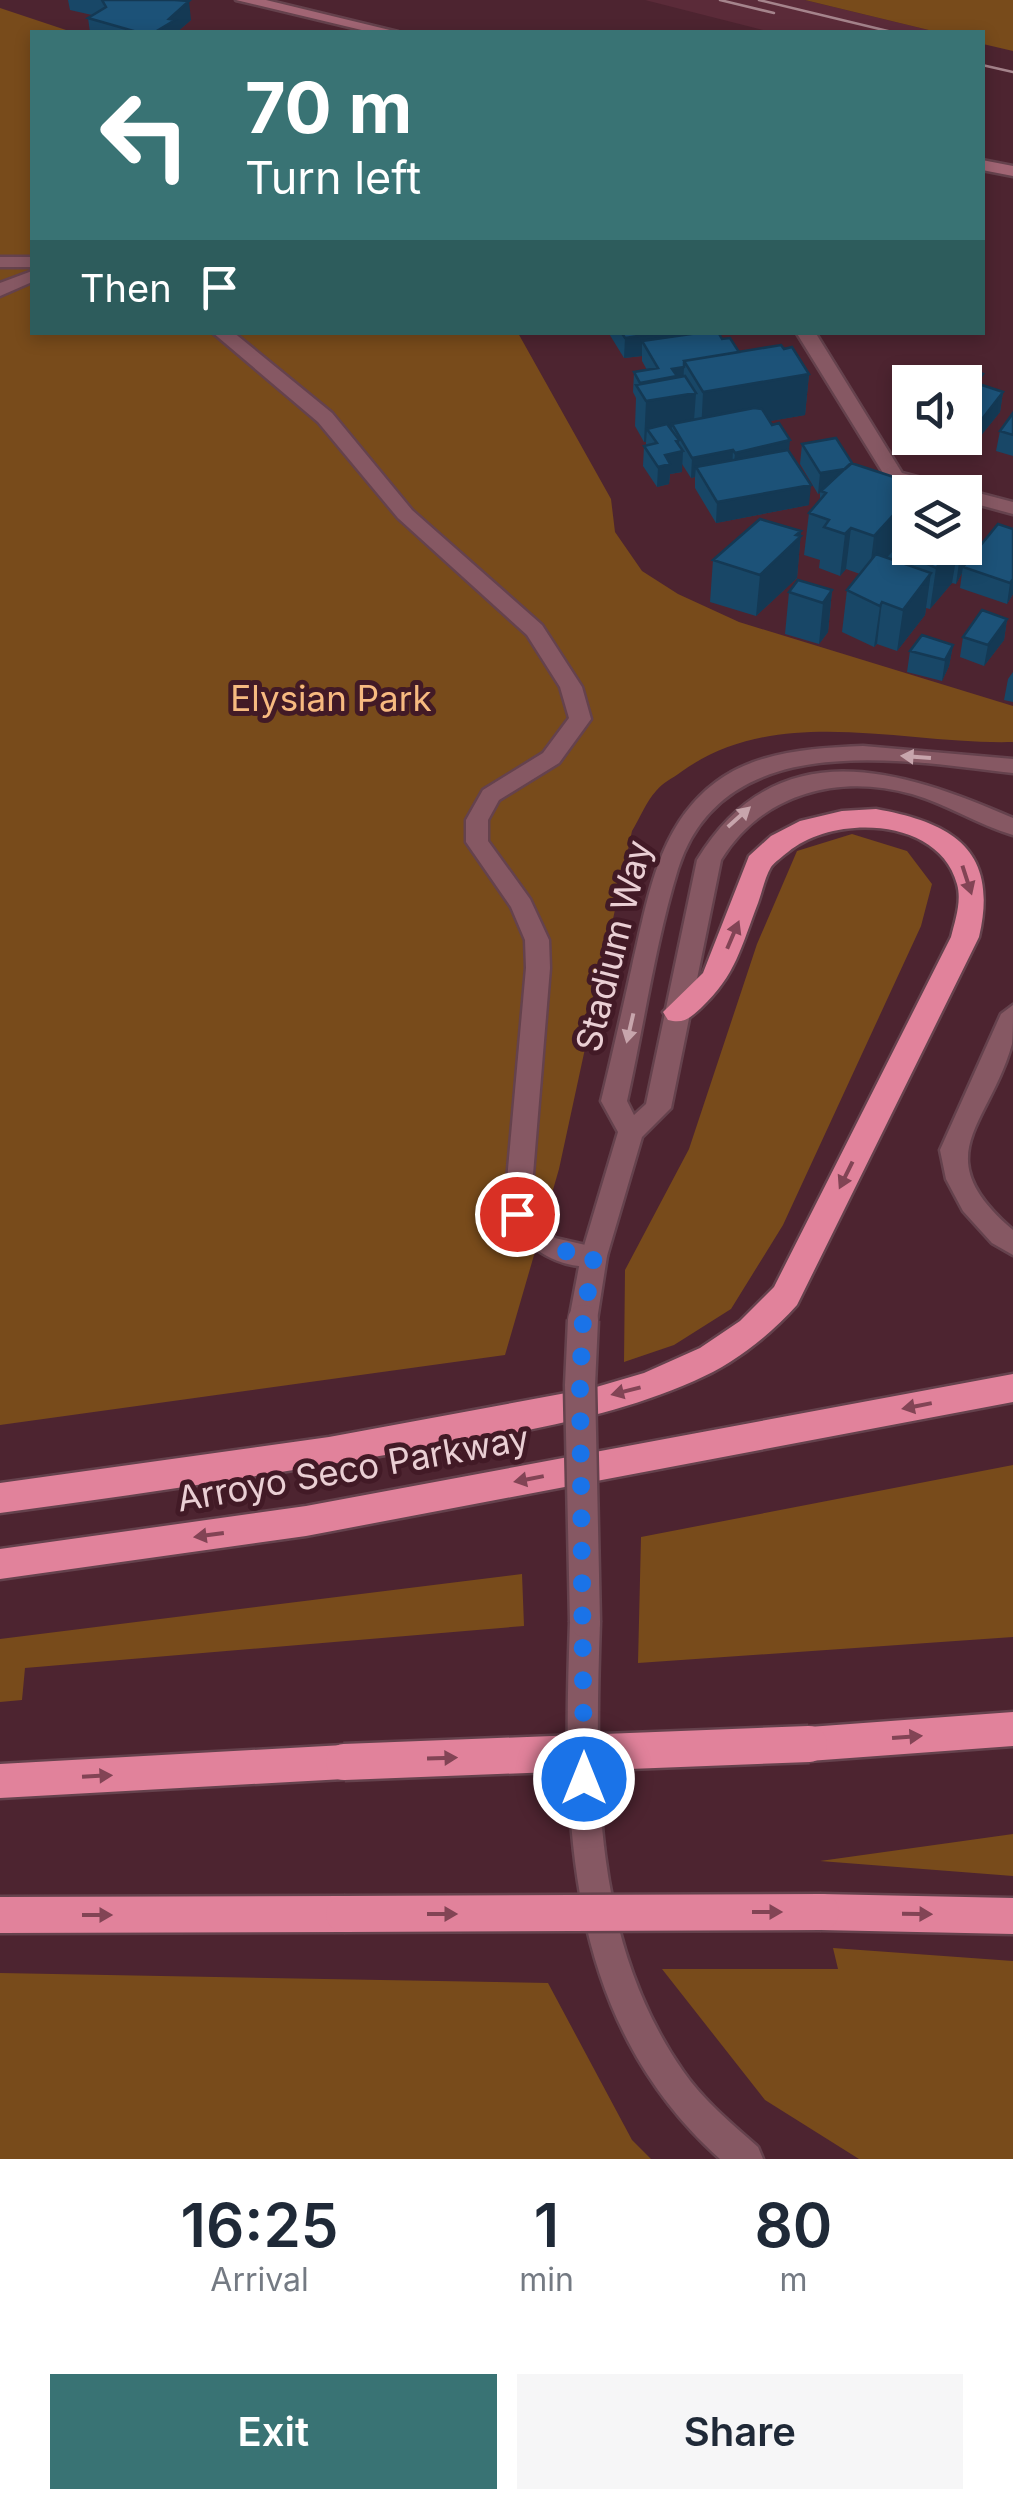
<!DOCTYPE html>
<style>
:root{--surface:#fff;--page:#f6f6f7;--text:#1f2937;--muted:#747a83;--accent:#397374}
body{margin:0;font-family:Inter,sans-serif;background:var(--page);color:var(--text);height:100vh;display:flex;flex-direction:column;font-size:38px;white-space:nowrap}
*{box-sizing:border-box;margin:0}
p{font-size:32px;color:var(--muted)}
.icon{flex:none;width:55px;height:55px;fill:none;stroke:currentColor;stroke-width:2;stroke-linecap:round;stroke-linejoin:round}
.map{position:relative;height:2159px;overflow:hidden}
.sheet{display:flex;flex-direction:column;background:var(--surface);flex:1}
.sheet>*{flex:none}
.top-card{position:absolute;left:30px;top:30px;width:955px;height:305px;border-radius:0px;box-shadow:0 5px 15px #0003;background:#397374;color:#fff;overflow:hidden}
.tools{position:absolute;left:892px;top:365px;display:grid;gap:20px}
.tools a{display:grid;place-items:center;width:90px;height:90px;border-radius:0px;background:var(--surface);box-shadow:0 5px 15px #0003;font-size:50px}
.pin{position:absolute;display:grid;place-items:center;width:85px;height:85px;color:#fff;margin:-42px;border:5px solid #fff;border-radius:50%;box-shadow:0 2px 10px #0007}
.me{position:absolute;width:110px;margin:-55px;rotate:0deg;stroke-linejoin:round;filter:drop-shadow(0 0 8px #0008)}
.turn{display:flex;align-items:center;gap:35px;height:210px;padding:0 50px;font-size:45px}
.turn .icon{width:130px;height:130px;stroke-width:2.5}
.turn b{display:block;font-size:70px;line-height:85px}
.then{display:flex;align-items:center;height:95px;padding:0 50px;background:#0003;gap:20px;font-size:38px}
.eta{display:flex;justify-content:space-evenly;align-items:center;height:170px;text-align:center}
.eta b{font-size:60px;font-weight:600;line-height:70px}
.primary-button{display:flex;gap:20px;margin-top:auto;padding:20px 50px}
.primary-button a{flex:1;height:115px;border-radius:0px;background:var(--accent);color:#fff;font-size:40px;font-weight:600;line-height:115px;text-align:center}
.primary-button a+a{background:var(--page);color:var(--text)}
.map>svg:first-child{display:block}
.built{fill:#5b2b39}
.green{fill:#784b1b}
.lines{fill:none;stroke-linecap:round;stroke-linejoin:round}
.service-casing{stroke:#65424d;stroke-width:5}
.minor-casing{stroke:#65424d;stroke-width:5}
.tertiary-casing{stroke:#65424d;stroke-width:5}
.secondary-casing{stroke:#65424d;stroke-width:5}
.motorway-casing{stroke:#65424d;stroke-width:5}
.service{fill:#865863;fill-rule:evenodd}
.minor{fill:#865863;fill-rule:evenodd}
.tertiary{fill:#865863;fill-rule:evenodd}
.secondary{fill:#a16574;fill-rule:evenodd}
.motorway{fill:#e1829b;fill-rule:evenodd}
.tram{stroke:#a5848c;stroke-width:2.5}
.tertiary-bridge-casing{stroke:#65424d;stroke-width:35;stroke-linecap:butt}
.motorway-bridge-casing{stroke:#65424d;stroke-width:41;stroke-linecap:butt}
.tertiary-bridge{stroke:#865863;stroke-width:30}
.motorway-bridge{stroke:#e1829b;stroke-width:36}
.wall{fill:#184767}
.shaded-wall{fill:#143954}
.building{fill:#1c5278;stroke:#143954;stroke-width:2.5}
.oneway{fill:#c7a5ac}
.oneway2{fill:#824455}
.route{stroke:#1a73e8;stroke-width:18;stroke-dasharray:0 32.4}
.labels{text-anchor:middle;stroke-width:10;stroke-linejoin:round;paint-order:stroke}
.park-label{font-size:35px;fill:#f7ba80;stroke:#421a26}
.street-label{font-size:35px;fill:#eacfd4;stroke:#421a26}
</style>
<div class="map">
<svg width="1013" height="2159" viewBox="0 0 1013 2159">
<rect width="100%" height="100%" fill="#4d2430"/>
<path class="built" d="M 645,0 L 805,0 L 937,32 L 771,32 Z"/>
<path class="green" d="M 805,0 L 1013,0 L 1013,51 L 983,44 L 982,32 L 937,32 Z
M 0,8 L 72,32 L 32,32 L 32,332 L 518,333 L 611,499 L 615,532 L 642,571 L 678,594 L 739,622 L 1013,706 L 1013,742 C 904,745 778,702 681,772 C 673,778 662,783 656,791 C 646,802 640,818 632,831 L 559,1169 L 505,1355 L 0,1425 Z
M 852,834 L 907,851 L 932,884 L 921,926 L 783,1225 L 731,1309 L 674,1345 L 624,1362 L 625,1270 L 689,1149 L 757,944 L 797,851 Z
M 1013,1465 L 1013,1637 L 638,1663 L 641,1537 Z
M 522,1574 L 524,1626 L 25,1668 L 22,1700 L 0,1702 L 0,1639 Z
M 1013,1834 L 1013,1876 L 820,1861 Z
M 833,1948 L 1013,1961 L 1013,2159 L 859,2159 L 765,2100 L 662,1969 L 838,1969 Z
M 0,1973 L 548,1983 L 632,2140 L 651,2159 L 0,2159 Z"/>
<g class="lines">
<defs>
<path id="service" d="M 0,257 L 32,257 L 32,267 L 0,267 Z
M 32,271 L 32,282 L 0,296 L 0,283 Z
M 212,332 L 233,332 L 332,413 L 412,510 L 542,625 L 582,687 L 591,719 L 559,763 L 499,800 L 488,820 L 488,841 L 530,899 L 549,940 L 550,968 L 530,1211 L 555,1238 L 603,1249 L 607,1256 L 603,1263 C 566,1276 521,1246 504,1214 L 526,968 L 525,940 L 511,907 L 466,842 L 466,820 L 483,790 L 543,753 L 569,718 L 560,687 L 527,635 L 398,518 L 318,422 Z"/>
<path id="minor" d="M 796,332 L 815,332 L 902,473 L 1013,502 L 1013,514 L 965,501 L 965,492 L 932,492 L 888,481 Z
M 1013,1005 C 1013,1017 1013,1033 1012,1044 C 989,1126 925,1155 1013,1230 L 1013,1255 L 992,1243 L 963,1211 L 946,1179 L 940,1150 L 1001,1014 Z"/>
<path id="tertiary" d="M 863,746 L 1013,759 L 1013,773 C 900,760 723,727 678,869 C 655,944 644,1025 627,1101 L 634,1115 L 646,1104 L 697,860 C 776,730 898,768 1013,818 L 1013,835 C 978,825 947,804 912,794 C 838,773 761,794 721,860 L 671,1108 L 642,1137 L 607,1256 L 597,1320 L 593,1328 L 583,1331 L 573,1328 L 569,1320 L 581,1256 L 618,1132 L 601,1101 C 612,1056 622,1011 632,966 C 648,900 657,826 716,782 C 757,751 814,748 863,746 Z
M 585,1609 L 595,1613 L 600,1622 C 595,1777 591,1939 683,2071 C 703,2100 732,2124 758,2147 L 763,2159 L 720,2159 C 562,2017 563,1818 570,1622 L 575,1613 Z"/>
<path id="secondary" d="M 236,0 L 266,0 L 398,32 L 370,32 Z
M 982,160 L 1013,166 L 1013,176 L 982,170 Z"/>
<path id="motorway" d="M 876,809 C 954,823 999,851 979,937 L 797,1305 C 768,1337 734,1364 694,1381 C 608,1419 513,1433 421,1449 C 281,1473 141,1494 0,1513 L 0,1483 L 329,1437 L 593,1388 L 644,1373 L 700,1348 L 740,1321 L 774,1287 L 951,937 C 955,921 962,901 957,884 C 939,817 834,814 788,852 C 783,856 775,862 771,867 C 765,877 762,892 758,903 C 741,947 736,975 701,1008 C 689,1019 683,1024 668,1020 L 663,1012 L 703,973 L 749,856 L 771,836 L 800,821 L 842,811 Z
M 1013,1374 L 1013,1402 L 306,1536 L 0,1579 L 0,1549 L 306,1506 Z
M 1013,1712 L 1013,1746 L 809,1761 L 796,1756 L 791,1744 L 796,1732 L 809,1727 Z
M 344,1745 L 357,1750 L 362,1762 L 357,1774 L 344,1779 L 0,1798 L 0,1764 Z
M 821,1894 L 1013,1898 L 1013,1934 L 821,1930 L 807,1925 L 802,1912 L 807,1899 Z
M 344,1896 L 358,1901 L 363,1914 L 358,1927 L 344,1932 L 0,1933 L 0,1897 Z"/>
</defs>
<use href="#service" class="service-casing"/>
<use href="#minor" class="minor-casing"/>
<use href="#tertiary" class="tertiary-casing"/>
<use href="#secondary" class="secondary-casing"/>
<use href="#motorway" class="motorway-casing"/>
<use href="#service" class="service"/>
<use href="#minor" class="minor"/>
<use href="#tertiary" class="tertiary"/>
<use href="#secondary" class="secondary"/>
<use href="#motorway" class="motorway"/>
<path class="tram" d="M 720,0 L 774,13
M 759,0 L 892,32
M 982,65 L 1013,72"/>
<defs>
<path id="tertiary-bridge" d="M 583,1320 L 580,1385 L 585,1622"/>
<path id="motorway-bridge" d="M 344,1762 L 809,1744
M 344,1914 L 821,1912"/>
</defs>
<use href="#tertiary-bridge" class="tertiary-bridge-casing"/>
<use href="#motorway-bridge" class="motorway-bridge-casing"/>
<use href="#tertiary-bridge" class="tertiary-bridge"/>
<use href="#motorway-bridge" class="motorway-bridge"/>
</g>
<path class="wall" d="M 68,0 L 175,0 L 191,20 L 177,32 L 90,32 L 88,18 L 92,15 L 70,10 Z
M 608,332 L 691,332 L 691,335 L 722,339 L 739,352 L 784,349 L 809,374 L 805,415 L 770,421 L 788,451 L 809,505 L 716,523 L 695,488 L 695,477 L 691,478 L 682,464 L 682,472 L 670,474 L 669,484 L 657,487 L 643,466 L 644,446 L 646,445 L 646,442 L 644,442 L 635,426 L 636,398 L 633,392 L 634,372 L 647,370 L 642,361 L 642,356 L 624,358 Z
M 965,382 L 981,385 L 1003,392 L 1000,412 L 975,443 L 965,439 L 962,444 L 942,438 L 965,438 Z
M 1013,413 L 1013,456 L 996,451 L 1000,431 Z
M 802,444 L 852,463 L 915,484 L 914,492 L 910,492 L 910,548 L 965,548 L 969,560 L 1013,529 L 1013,594 L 1007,604 L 960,588 L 962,573 L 956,584 L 952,583 L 930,609 L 926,608 L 925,615 L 897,651 L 877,644 L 874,647 L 842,632 L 847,590 L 860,574 L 846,569 L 840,576 L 819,568 L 820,560 L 804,555 L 809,513 L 820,500 L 820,493 L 818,494 L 800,464 Z
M 801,531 L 797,578 L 756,616 L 710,602 L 713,560 Z
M 832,590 L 828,632 L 819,644 L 785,634 L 789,592 Z
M 1007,619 L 1004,640 L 984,666 L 960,657 L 963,637 Z
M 953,645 L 949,666 L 942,681 L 907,672 L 910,651 Z
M 1013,672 L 1013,702 L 1004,700 L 1008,679 Z"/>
<path class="shaded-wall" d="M 189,1 L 191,20 L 177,32 L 155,32 Z
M 664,332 L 691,332 L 690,349 L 642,341 L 642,356 L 624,358 L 625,338 Z
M 684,367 L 683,387 L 696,393 L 693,434 L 672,424 L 671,438 L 647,429 L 646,442 L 644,442 L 646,401 L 672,369 Z
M 809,374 L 805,415 L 701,433 L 703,392 Z
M 1003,392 L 1000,412 L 975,443 L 979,423 Z
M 968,419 L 965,439 L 962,444 L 963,438 L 965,438 L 965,423 Z
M 679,440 L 678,452 L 683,451 L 682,472 L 670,474 L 669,484 L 657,487 L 658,467 L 676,441 Z
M 790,440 L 788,460 L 733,473 L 735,453 Z
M 733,450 L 732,470 L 696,467 L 695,477 L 691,478 L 692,458 Z
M 854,467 L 821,491 L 820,493 L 818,494 L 820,473 Z
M 915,484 L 914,492 L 910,492 L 910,526 L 892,548 L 892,552 L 869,577 L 874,536 Z
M 811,485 L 809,505 L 716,523 L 717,502 Z
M 976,521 L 969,562 L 963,567 L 962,573 L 956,584 L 961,548 L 965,548 L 965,538 Z
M 851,528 L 846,569 L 840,576 L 845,534 Z
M 801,531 L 797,578 L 756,616 L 760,575 Z
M 954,548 L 958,548 L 952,583 L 930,609 L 936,568 Z
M 931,573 L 925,615 L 897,651 L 903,610 Z
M 1013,579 L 1013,594 L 1007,604 L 1010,583 Z
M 832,590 L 828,632 L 819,644 L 823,603 Z
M 882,602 L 877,644 L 874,647 L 880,606 Z
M 1007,619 L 1004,640 L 984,666 L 988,645 Z
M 953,645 L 949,666 L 942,681 L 945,660 Z"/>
<path class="building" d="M 102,0 L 175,0 L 189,1 L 169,19 L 175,20 L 155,32 L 137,32 L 88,18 L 106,7 Z
M 621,332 L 664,332 L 625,338 Z
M 705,332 L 718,332 L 722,339 L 730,338 L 739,352 L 684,361 L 684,367 L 672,369 L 677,376 L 640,383 L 634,372 L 658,368 L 642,341 Z
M 781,345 L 784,349 L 792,347 L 809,374 L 703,392 L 684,361 Z
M 968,369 L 983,374 L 976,383 L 1003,392 L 979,423 L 968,419 L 965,423 L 965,382 L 957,382 Z
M 685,376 L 696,393 L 646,401 L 636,385 Z
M 754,408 L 762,409 L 772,425 L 779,423 L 790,440 L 735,453 L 733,450 L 692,458 L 672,424 Z
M 1013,413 L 1013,435 L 1000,431 Z
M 667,424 L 679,440 L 676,441 L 683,451 L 665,455 L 670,464 L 658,467 L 644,446 L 657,443 L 647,429 Z
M 836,438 L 852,463 L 845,469 L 820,473 L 802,444 Z
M 788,450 L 811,485 L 717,502 L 696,467 Z
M 851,463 L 915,484 L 904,498 L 908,499 L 874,536 L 851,528 L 845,534 L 824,527 L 829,520 L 809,513 L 826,493 L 821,491 Z
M 965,517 L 976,521 L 965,538 Z
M 760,519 L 801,531 L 796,535 L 801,536 L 760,575 L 713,560 Z
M 998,524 L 1013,529 L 1013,579 L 1010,583 L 963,567 Z
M 910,525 L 910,548 L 954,548 L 936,568 L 892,548 Z
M 876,554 L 931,573 L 903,610 L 882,602 L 880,606 L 847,590 Z
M 798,580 L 832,590 L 823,603 L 789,592 Z
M 982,610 L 1007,619 L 988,645 L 963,637 Z
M 922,635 L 953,645 L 945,660 L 910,651 Z"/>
<defs><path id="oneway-solid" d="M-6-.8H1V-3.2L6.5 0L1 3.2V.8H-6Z" transform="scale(2.5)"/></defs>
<g class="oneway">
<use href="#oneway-solid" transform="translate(916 757) rotate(-176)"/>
<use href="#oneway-solid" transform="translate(739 817) rotate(-42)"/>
<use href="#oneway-solid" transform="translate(630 1028) rotate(103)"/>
</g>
<g class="oneway2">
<use href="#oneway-solid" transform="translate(967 880) rotate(72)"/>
<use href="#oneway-solid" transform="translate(733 935) rotate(-67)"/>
<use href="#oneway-solid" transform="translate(846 1175) rotate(116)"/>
<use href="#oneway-solid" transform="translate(626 1391) rotate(166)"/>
<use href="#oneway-solid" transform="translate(917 1406) rotate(169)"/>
<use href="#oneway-solid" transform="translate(529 1479) rotate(169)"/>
<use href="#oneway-solid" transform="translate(209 1535) rotate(172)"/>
<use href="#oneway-solid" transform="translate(907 1737) rotate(-4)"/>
<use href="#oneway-solid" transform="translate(442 1758) rotate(-2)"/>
<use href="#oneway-solid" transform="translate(97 1776) rotate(-3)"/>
<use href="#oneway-solid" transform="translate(767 1912)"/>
<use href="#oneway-solid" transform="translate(442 1914)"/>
<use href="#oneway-solid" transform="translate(917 1914) rotate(1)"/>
<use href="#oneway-solid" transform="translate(97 1915)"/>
</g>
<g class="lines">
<path class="route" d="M 517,1214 L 547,1248 L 594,1256 L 583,1320 L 580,1384 L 584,1779"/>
</g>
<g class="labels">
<g class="park-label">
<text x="331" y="711">Elysian Park</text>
</g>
<g class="street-label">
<text transform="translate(614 946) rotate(-76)" y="12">Stadium Way</text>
<text transform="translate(353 1469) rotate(-10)" y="12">Arroyo Seco Parkway</text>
</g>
</g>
</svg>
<div class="tools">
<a><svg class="icon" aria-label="sound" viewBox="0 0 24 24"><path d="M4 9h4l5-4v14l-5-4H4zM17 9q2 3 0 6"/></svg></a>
<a><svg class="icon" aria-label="layers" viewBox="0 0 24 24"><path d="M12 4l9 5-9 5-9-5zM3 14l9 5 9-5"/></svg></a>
</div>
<div class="pin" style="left:517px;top:1214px;background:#d93025"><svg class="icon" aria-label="arrive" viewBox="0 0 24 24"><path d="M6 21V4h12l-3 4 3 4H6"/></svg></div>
<svg class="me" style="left:584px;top:1779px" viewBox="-20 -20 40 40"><circle r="17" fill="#1a73e8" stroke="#fff" stroke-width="3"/><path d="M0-11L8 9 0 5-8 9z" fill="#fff"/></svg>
<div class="top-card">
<div class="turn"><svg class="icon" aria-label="left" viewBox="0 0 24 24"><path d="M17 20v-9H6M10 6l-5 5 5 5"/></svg><div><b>70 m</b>Turn left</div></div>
<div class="then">Then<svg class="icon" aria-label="arrive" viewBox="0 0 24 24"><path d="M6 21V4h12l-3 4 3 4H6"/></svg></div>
</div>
</div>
<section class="sheet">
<div class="eta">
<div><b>16:25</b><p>Arrival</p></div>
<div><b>1</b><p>min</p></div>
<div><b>80</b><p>m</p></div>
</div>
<div class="primary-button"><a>Exit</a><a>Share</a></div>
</section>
